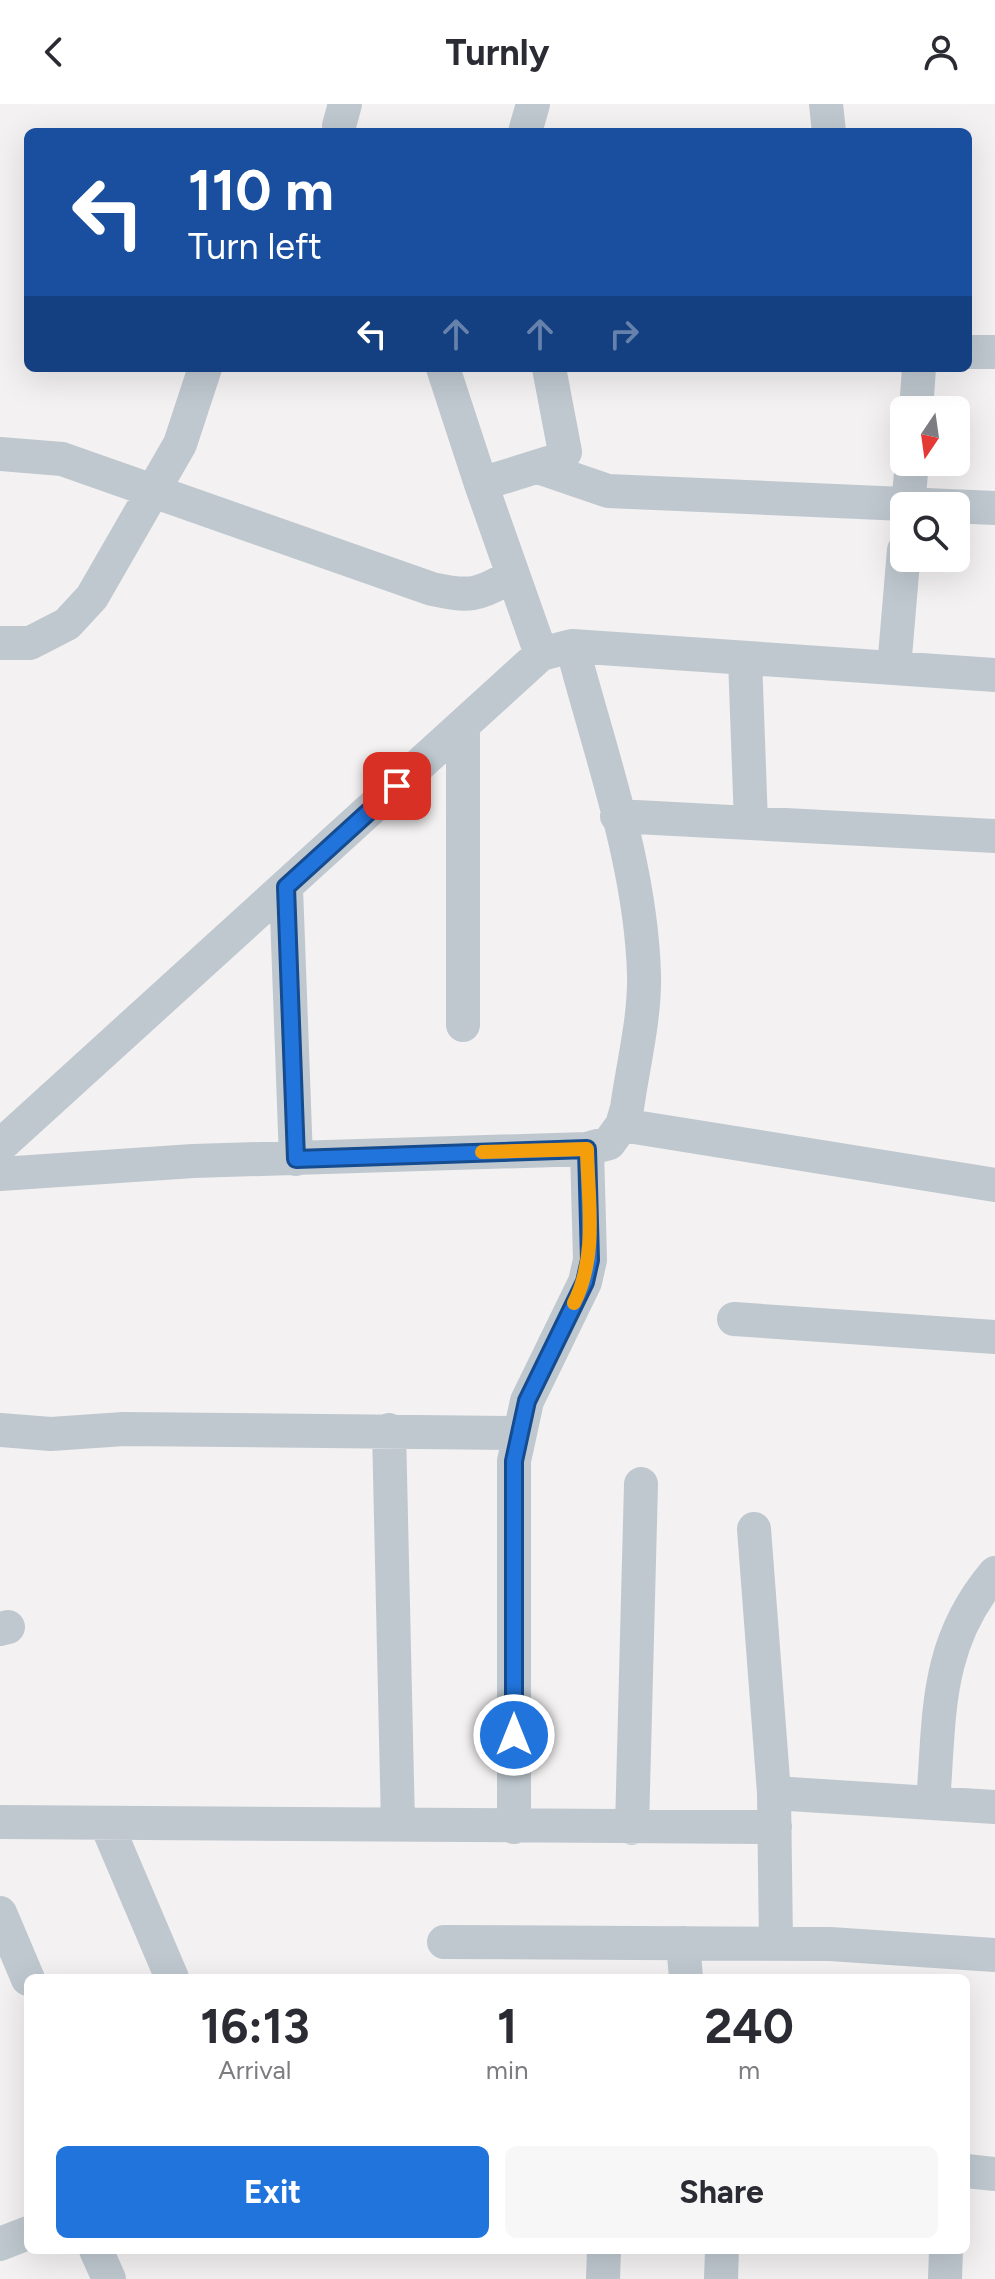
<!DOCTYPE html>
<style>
:root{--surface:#fff;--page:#f7f7f7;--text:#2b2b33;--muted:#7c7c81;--accent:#2174dc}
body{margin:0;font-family:Figtree,sans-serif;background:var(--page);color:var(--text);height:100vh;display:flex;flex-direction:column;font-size:30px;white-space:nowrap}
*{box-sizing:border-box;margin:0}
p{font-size:26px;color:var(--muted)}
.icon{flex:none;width:44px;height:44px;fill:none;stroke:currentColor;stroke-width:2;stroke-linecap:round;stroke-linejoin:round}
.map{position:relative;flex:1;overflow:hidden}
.sheet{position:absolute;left:24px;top:1870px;width:946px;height:280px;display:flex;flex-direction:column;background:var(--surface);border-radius:12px;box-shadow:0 8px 32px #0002}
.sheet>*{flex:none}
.top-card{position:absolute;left:24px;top:24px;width:948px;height:244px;border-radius:12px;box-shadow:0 8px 32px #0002;background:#1a4fa0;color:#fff;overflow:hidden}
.needle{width:52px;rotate:193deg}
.fabs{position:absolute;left:890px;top:292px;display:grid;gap:16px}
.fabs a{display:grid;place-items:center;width:80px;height:80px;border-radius:12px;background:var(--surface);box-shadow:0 8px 32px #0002;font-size:40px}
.pin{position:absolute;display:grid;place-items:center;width:68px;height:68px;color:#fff;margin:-34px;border-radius:16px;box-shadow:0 4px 12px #0006}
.me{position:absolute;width:88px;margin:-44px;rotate:0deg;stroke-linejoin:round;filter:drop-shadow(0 0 6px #0008)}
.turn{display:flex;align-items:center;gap:28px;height:168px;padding:0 32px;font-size:36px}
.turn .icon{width:104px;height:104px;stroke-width:2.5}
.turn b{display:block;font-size:56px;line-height:68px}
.lanes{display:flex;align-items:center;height:76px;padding:0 32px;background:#0003;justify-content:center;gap:40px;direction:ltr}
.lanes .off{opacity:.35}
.eta{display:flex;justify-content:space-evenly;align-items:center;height:136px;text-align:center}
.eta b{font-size:48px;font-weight:700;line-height:56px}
.button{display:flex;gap:16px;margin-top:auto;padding:16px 32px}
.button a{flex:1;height:92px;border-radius:12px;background:var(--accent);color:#fff;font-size:32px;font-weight:700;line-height:92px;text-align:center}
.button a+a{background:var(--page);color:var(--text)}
header{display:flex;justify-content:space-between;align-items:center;height:104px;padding:0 32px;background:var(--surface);font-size:36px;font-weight:700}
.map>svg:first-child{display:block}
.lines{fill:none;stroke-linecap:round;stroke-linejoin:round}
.minor{stroke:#bfc8cf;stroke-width:34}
.route-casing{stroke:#154b8f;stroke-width:20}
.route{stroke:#2174dc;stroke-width:14}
.slow{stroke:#f59e0b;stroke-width:14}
</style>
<header><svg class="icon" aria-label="back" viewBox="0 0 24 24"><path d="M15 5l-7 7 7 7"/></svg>Turnly<svg class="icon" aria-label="person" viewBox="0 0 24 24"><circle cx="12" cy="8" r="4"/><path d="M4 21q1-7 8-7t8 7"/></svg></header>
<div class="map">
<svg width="995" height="2175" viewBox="0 0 995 2175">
<rect width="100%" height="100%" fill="#f3f1f1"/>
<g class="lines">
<path class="minor" d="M 826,0 L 829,28
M 339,22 L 345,0
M 525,28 L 533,0
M 968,248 L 995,248
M 443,264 L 481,380
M 916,306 L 919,264
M 0,350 L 62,355 L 432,485 C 469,493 479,492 511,472
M 538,363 L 608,387 L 995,404
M 908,402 L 912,358
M 0,539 L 30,539 L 67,520 L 92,493 L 180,340 L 205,264
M 541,550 L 481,380 L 558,356 L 565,348 L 549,264
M 745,554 L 751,719
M 894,564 L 904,446
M 617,712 L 995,732
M 286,783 L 296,1055
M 463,921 L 463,621
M 622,1021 L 995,1081
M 0,1042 L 541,550 L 572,542 L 995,571
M 0,1070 L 193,1057 L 587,1045 L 609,1039 L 622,1021 L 627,1004 C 633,961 645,914 644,871 C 641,760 600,649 572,542
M 734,1215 L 995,1233
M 0,1326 L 51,1330 L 124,1325 L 518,1329
M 389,1326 L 398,1721
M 754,1425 L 774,1689 L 776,1840
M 0,1525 L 8,1523
M 774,1689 L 995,1703
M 933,1699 C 940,1611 934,1541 995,1469
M 0,1718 L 775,1723
M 106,1719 L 172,1874
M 514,1723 L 514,1357 L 527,1297 L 585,1178 L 590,1156 L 587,1045
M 632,1724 L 641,1380
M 0,1809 L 28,1875
M 444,1838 L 830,1840 L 995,1851
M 683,1839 L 686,1874
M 966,2067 L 995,2070
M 0,2140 L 28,2129
M 96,2146 L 109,2175
M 603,2175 L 604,2146
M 721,2175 L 722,2146
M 945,2175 L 946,2146"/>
</g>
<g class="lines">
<defs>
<path id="route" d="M 397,682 L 286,783 L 296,1055 L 587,1045 L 590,1156 L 585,1178 L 527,1297 L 514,1357 L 514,1631"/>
</defs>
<use href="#route" class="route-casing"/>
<use href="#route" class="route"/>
<path class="slow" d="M 482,1048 L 587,1045 C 588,1097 598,1152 574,1199"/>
</g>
</svg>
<div class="fabs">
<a><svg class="needle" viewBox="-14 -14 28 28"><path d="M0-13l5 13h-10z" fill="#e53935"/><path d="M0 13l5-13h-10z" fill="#7c7c81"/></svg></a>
<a><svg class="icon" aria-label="search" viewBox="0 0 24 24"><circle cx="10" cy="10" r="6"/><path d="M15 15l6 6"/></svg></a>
</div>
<div class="pin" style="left:397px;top:682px;background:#d93025"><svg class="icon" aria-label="arrive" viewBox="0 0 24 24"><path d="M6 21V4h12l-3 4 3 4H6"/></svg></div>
<svg class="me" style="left:514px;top:1631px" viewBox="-20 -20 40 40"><circle r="17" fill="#2174dc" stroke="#fff" stroke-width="3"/><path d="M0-11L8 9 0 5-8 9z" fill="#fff"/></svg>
<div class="top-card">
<div class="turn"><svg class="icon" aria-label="left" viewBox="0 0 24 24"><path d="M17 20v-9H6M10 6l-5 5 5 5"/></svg><div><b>110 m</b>Turn left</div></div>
<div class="lanes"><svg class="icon" aria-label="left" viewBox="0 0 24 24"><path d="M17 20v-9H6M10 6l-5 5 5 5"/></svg><svg class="icon off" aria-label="ahead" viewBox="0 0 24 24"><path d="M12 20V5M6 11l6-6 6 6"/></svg><svg class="icon off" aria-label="ahead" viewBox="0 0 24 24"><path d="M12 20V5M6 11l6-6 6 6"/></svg><svg class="icon off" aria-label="right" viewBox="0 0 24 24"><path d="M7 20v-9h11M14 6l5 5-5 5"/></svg></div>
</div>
<section class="sheet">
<div class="eta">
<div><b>16:13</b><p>Arrival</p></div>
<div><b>1</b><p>min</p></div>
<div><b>240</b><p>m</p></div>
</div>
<div class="button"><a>Exit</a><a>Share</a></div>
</section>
</div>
